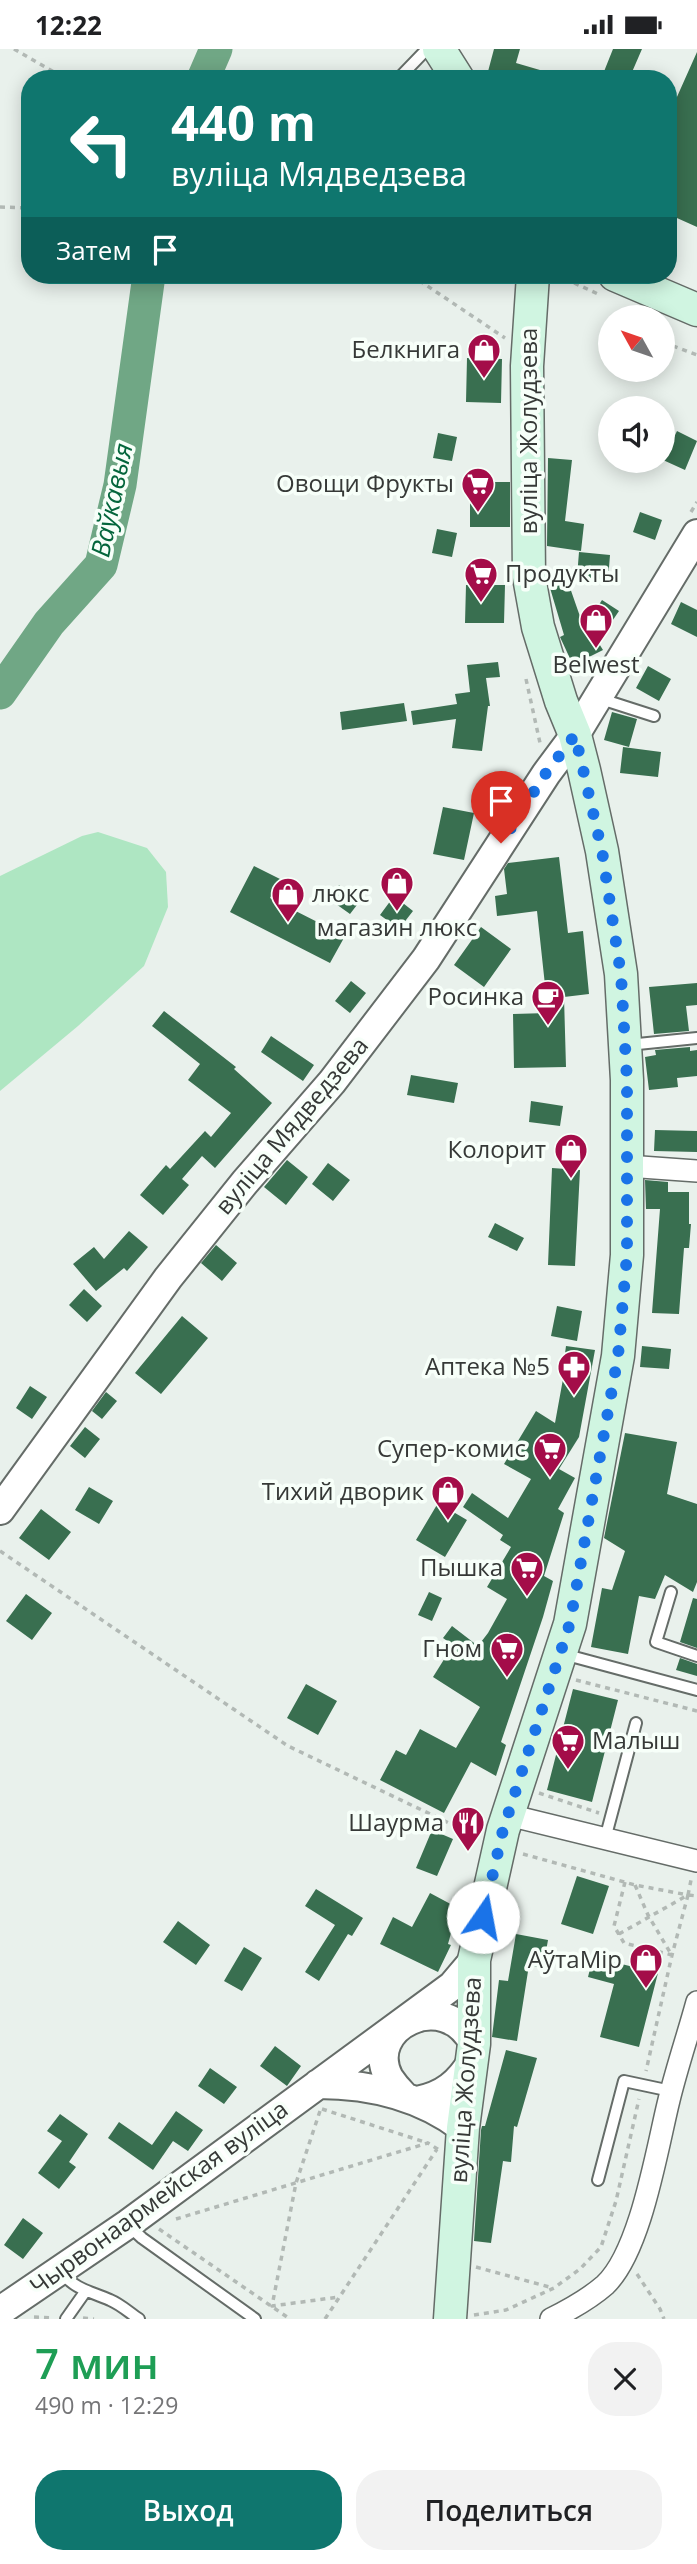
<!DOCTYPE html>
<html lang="ru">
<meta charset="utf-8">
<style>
:root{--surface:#fff;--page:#f2f2f2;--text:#202124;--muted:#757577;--accent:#0f766e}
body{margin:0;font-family:"Open Sans",sans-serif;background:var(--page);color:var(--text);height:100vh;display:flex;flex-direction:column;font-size:26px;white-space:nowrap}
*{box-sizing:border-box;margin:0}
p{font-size:23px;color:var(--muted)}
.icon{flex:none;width:38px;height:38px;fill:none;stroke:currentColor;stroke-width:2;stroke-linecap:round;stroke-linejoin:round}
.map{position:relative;height:2270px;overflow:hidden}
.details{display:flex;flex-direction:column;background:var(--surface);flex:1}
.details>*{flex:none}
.hud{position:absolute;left:21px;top:21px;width:656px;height:214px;border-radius:28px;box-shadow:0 4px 18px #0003;background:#0f766e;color:#fff;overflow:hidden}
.needle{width:46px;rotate:310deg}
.fabs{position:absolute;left:598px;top:256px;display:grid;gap:14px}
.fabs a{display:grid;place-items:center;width:77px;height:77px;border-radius:50%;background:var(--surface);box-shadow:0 4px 18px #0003;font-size:35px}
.pin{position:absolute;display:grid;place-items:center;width:60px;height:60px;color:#fff;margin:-72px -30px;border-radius:50% 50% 50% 0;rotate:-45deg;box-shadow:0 0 7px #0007}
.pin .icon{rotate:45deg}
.me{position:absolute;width:77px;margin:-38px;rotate:12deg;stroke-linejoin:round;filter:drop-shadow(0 0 5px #0008)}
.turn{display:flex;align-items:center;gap:24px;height:147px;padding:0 35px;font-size:32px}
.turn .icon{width:91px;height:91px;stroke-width:2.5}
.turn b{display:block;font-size:49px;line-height:60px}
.then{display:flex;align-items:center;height:66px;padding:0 35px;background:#0003;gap:14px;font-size:26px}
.round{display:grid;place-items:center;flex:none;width:74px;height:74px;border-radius:28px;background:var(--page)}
.head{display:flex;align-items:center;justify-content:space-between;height:119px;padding:0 35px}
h1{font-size:42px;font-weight:600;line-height:52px;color:#1e9e55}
.cta{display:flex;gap:14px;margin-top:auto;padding:14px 35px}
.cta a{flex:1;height:80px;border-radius:28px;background:var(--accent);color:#fff;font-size:28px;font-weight:600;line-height:80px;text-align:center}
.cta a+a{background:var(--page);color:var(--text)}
.status{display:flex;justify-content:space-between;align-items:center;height:49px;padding:0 35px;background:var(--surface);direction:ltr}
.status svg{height:19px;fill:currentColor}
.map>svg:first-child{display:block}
.green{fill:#aee6c2}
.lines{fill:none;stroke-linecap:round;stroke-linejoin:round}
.river{stroke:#70a785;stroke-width:33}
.building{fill:#396f50}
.service-casing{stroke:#656c68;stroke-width:14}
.minor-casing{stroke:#656c68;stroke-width:24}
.tertiary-casing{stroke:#656c68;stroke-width:32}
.secondary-casing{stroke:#656c68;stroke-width:35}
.path{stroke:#b2b9b5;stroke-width:3.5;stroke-dasharray:5 5;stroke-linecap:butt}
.service{stroke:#fff;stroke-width:10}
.minor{stroke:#fff;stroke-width:21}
.tertiary{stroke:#fff;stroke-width:28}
.secondary{stroke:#d0f5e1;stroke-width:32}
.route{stroke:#1a73e8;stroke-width:12;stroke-dasharray:0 21.6}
.labels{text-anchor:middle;stroke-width:7;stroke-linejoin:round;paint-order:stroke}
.poi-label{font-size:24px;fill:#363937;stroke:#f7fff9;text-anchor:end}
.street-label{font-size:24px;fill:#363937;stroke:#f7fff9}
.water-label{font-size:26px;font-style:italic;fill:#04663c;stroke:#f7fff9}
</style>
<div class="status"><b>12:22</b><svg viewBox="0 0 49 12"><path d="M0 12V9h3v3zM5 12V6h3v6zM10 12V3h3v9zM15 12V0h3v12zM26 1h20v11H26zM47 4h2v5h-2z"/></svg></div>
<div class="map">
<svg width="697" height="2270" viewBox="0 0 697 2270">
<rect width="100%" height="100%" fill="#e9f1ec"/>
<path class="green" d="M 98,783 L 147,799 L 166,823 L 168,858 L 144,917 L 78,977 L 0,1042 L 0,827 L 82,787 Z"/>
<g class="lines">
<path class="river" d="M 203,30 L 216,0
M 0,644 L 49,574 L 101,516 L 120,436 L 149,226"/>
</g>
<path class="building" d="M 494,0 L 520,0 L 516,14 L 557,26 L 556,30 L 486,30 Z
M 613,0 L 642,0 L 629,30 L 601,30 Z
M 697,3 L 697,178 L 668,165 L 668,68 Z
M 467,309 L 502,310 L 501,354 L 466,353 Z
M 677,382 L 697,392 L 685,421 L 663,411 Z
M 438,384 L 457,388 L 452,412 L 433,409 Z
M 548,409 L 572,411 L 565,472 L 584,475 L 581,502 L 547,497 Z
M 470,433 L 510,433 L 510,478 L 470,478 Z
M 640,463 L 662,471 L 655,491 L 633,483 Z
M 437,480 L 457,484 L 452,508 L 432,504 Z
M 579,503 L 610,506 L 608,531 L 577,528 Z
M 568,533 L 584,579 L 602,551 L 619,562 L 598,593 L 603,601 L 573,616 L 560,588 L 564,586 L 550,539 Z
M 466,536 L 505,536 L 504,574 L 465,574 Z
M 681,553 L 697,561 L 697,588 L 671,575 Z
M 498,613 L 500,628 L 486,629 L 490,657 L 488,657 L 482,702 L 452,699 L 456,670 L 413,676 L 411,662 L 457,655 L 455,645 L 470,643 L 467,616 Z
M 648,617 L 671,630 L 659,652 L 636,639 Z
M 404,654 L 407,672 L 342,681 L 340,663 Z
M 612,663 L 637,670 L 629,698 L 604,691 Z
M 623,698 L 661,703 L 658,728 L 620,724 Z
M 443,758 L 474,764 L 464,811 L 433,805 Z
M 559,808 L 568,884 L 583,882 L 589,945 L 564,948 L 566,1018 L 514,1019 L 513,965 L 548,964 L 537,862 L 497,867 L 495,847 L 507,845 L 504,820 L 508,814 Z
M 254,817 L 280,830 L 270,849 L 345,887 L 330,914 L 230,863 Z
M 339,836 L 360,852 L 350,865 L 329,850 Z
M 394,847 L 413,862 L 399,880 L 380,866 Z
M 481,878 L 511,900 L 484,938 L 454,916 Z
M 351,932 L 366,944 L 350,964 L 335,952 Z
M 697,934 L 697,956 L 686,957 L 689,982 L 654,985 L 649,938 Z
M 164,962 L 236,1018 L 234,1020 L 272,1054 L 215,1119 L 202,1107 L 182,1130 L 189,1136 L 163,1166 L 140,1146 L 166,1116 L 170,1120 L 205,1082 L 211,1088 L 231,1064 L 188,1031 L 200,1015 L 152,977 Z
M 271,987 L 314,1016 L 303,1032 L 261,1003 Z
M 690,998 L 690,1002 L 697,1001 L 697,1027 L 677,1029 L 678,1038 L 649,1041 L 645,1008 L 656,1006 L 655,1001 Z
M 411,1026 L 458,1034 L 454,1054 L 407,1046 Z
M 531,1052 L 563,1057 L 560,1077 L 529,1073 Z
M 655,1081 L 697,1082 L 697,1103 L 654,1102 Z
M 287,1111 L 308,1128 L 286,1156 L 264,1138 Z
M 328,1114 L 350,1131 L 333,1152 L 312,1135 Z
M 552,1119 L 580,1121 L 575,1217 L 548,1216 Z
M 645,1131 L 668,1133 L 668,1143 L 689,1143 L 689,1175 L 691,1175 L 689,1199 L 684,1199 L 679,1265 L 652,1264 L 660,1160 L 646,1160 Z
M 495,1174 L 524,1189 L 517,1202 L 488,1188 Z
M 129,1182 L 148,1198 L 127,1222 L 124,1219 L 96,1242 L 73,1215 L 94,1198 L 104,1210 Z
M 216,1196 L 237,1214 L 222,1232 L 201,1214 Z
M 84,1240 L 102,1257 L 87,1273 L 69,1256 Z
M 557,1257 L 582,1262 L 577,1292 L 551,1287 Z
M 182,1267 L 208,1289 L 161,1345 L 135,1324 Z
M 566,1297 L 595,1301 L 579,1388 L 559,1420 L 575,1429 L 558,1460 L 564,1464 L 544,1527 L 553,1532 L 543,1568 L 501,1693 L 506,1696 L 496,1727 L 471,1713 L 444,1764 L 380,1731 L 396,1701 L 406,1706 L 420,1680 L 456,1699 L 480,1658 L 433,1628 L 453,1596 L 443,1589 L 452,1577 L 478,1597 L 488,1584 L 507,1550 L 487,1538 L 511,1498 L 500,1491 L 503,1486 L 463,1458 L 472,1444 L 508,1469 L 531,1430 L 504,1415 L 536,1362 L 555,1374 L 565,1319 L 563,1319 Z
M 642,1297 L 671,1300 L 669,1320 L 640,1318 Z
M 30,1337 L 47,1348 L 32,1370 L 16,1359 Z
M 106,1343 L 117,1352 L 102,1370 L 92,1362 Z
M 85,1378 L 100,1390 L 85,1409 L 70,1397 Z
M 625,1384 L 677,1393 L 667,1445 L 697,1455 L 697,1533 L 693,1543 L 665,1526 L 655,1550 L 639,1547 L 628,1605 L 591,1598 L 602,1539 L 612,1541 L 625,1502 L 604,1489 Z
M 89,1438 L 113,1452 L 99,1475 L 75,1461 Z
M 438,1454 L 467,1471 L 445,1508 L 416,1491 Z
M 41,1460 L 71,1483 L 49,1511 L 19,1489 Z
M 429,1543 L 442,1549 L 432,1572 L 418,1566 Z
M 26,1545 L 52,1564 L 32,1591 L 6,1572 Z
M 693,1549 L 697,1550 L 697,1599 L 680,1593 Z
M 680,1609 L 697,1615 L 697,1627 L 676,1621 Z
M 306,1635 L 337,1652 L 318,1686 L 287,1669 Z
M 573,1640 L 618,1651 L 592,1753 L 547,1741 Z
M 432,1781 L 453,1790 L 437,1827 L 416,1819 Z
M 577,1827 L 609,1837 L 593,1885 L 561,1875 Z
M 316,1840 L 363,1869 L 352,1887 L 348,1885 L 319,1932 L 305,1923 L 335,1876 L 305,1857 Z
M 430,1844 L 458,1859 L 448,1895 L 451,1896 L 438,1923 L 380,1895 L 393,1868 L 412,1878 Z
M 178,1872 L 210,1896 L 196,1916 L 163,1893 Z
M 516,1885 L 548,1891 L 543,1919 L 529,1916 L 517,1992 L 492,1988 L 499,1931 L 508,1932 Z
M 244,1898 L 262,1909 L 242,1942 L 224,1932 Z
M 593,1908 L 658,1924 L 639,1998 L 600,1988 L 614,1935 L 588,1928 Z
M 275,1997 L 301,2017 L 287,2037 L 260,2017 Z
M 506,2001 L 537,2009 L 517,2078 L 514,2077 L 511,2113 L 503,2112 L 491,2194 L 474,2192 L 481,2081 L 482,2077 L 485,2077 Z
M 210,2019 L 237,2038 L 224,2055 L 198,2037 Z
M 176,2062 L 203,2081 L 188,2102 L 173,2092 L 153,2121 L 108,2089 L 119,2073 L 152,2096 Z
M 60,2065 L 88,2085 L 69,2113 L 76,2118 L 59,2140 L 38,2124 L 62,2092 L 47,2082 Z
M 23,2169 L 43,2184 L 23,2210 L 4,2196 Z"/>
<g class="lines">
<defs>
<path id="service" d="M 398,30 L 427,0
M 598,649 L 654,667
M 628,996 L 697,989
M 671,1543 L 656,1593 L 697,1607
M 563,1605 L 697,1641
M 605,1790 L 636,1674
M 598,2131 L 624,2032 L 671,2042
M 128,2176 L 142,2189 L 255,2270
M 62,2224 C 76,2241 90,2242 110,2251 C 120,2255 130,2264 139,2270
M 66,2270 L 85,2243"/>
<path id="minor" d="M 627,1117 L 697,1122
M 508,1766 L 697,1812
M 551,2270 C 569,2261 589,2250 605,2236 C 641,2202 657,2099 669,2051 C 677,2018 688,1986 697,1953"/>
<path id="tertiary" d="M 0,1461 L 168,1229 L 245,1133 L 332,1033 L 426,910 L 546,725 L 575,686 L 697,485
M 318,2035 C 370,2035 421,2047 463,2079
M 403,2046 C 398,2041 393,2035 389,2029 C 362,1978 445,1937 474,1995
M 417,2052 C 444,2047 459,2034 473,2011
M 0,2262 L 128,2175 L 452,1937 L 474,1911"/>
<path id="secondary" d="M 439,0 L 458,30
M 615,226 L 697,261
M 450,2270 L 463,2079 L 474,1995 L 474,1911 L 503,1781 L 570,1575 L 618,1307 L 627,1206 L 627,1031 L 621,925 L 602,802 L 584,721 L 575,686 L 561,652 L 538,578 L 529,528 L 527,317 L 533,226"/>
</defs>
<use href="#service" class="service-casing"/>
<use href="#minor" class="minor-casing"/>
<use href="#tertiary" class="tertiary-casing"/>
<use href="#secondary" class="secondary-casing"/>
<path class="path" d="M 14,0 L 66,30
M 0,158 L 30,159
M 411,226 L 505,289
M 575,226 L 572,233 L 598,245
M 558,228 L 572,233
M 663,281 L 668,295 L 697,306
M 691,463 L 697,453
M 526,630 L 540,694
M 0,1502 L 288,1697 L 474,1786
M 576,1631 L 697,1662
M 539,1744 L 599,1764
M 523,1805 L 635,1836 L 688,1846 L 672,1906 L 646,2022
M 625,1833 L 614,1877 L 624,1894 L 672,1906
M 635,1836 L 648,1866 L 671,1905
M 688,1846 L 691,1831
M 619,1885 L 688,1846 L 697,1847
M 322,2060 L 428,2094
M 320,2062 L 296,2134 L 272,2257 L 339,2248
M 176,2170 L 428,2094 L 439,2101
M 159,2180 L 290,2270
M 476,2218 L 553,2239
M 637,2225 L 660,2260 L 664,2270
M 474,2266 L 506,2261 L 554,2239 L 580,2220 L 601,2198 L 616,2152 L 639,2050
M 34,2268 L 54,2269
M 83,2269 L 94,2270
M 325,2270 L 437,2100"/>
<use href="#service" class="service"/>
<use href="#minor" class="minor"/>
<use href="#tertiary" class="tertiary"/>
<use href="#secondary" class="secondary"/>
</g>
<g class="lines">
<path class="route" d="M 483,1868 L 503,1781 L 570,1574 L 618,1307 L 627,1206 L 627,1031 L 621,926 L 602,802 L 575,686 L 546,724 L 501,794"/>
</g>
<defs>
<symbol id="shop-pin" viewBox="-11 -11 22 30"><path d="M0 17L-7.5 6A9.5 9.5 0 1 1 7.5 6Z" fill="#a40d49" stroke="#f7fff9"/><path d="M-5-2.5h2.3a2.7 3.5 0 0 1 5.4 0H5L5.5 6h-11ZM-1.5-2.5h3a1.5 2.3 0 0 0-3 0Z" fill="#fff"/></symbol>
<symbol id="supermarket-pin" viewBox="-11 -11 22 30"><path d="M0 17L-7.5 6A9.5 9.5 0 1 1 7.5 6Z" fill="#a40d49" stroke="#f7fff9"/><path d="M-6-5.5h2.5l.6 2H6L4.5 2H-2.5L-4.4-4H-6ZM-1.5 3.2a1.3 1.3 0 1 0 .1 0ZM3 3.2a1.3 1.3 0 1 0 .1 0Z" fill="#fff"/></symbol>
<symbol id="cafe-pin" viewBox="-11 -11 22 30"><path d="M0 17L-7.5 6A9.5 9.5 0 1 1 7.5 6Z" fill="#a40d49" stroke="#f7fff9"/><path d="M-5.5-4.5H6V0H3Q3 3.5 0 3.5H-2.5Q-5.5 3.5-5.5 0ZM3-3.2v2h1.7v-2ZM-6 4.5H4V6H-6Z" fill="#fff"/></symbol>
<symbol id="pharmacy-pin" viewBox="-11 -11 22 30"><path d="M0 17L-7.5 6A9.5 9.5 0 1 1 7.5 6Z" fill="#a40d49" stroke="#f7fff9"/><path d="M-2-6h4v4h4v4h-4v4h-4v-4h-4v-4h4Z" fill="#fff"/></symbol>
<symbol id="restaurant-pin" viewBox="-11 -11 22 30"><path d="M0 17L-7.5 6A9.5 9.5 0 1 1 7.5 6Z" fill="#a40d49" stroke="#f7fff9"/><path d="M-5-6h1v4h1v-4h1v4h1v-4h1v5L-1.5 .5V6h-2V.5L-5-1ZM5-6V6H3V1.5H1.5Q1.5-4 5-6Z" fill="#fff"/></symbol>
</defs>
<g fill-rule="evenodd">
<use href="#shop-pin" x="465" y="282" width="38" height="52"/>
<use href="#supermarket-pin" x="459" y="416" width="38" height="52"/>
<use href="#supermarket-pin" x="462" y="506" width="38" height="52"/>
<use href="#shop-pin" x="577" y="552" width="38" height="52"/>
<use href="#shop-pin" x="378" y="815" width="38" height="52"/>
<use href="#shop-pin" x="269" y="826" width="38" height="52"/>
<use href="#cafe-pin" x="529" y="929" width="38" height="52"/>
<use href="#shop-pin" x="552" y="1082" width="38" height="52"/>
<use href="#pharmacy-pin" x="555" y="1299" width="38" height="52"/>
<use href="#supermarket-pin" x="531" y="1381" width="38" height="52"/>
<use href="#shop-pin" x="429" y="1424" width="38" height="52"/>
<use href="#supermarket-pin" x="508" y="1500" width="38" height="52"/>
<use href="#supermarket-pin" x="488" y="1581" width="38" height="52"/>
<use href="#supermarket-pin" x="549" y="1673" width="38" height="52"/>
<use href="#restaurant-pin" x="449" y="1755" width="38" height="52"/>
<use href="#shop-pin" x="627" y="1892" width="38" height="52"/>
</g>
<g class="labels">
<g class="poi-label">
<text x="460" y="309">Белкнига</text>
<text x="454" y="443">Овощи Фрукты</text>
<text x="505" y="533" text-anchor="start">Продукты</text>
<text x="596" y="624" text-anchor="middle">Belwest</text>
<text x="312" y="853" text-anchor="start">люкс</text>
<text x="397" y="887" text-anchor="middle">магазин люкс</text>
<text x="524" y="956">Росинка</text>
<text x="546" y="1109">Колорит</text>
<text x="550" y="1326">Аптека №5</text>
<text x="526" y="1408">Супер-комис</text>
<text x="424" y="1451">Тихий дворик</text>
<text x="503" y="1527">Пышка</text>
<text x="482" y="1608">Гном</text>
<text x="592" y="1700" text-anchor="start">Малыш</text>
<text x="444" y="1782">Шаурма</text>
<text x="622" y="1919">АўтаМір</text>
</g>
<g class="street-label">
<text transform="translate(529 382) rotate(-90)" y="8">вуліца Жолудзева</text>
<text transform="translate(292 1077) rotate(-50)" y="8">вуліца Мядведзева</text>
<text transform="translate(466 2031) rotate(-86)" y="8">вуліца Жолудзева</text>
<text transform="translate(159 2149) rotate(-36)" y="8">Чырвонаармейская вуліца</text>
</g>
<g class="water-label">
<text transform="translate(112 451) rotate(-78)" y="9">Ваўкавыя</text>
</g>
</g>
</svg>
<div class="fabs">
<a><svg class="needle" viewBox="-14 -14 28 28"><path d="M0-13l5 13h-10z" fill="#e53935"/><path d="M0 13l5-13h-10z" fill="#757577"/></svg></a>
<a><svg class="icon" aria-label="sound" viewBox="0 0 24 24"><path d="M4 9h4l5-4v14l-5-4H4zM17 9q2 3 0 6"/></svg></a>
</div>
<div class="pin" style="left:501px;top:794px;background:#d93025"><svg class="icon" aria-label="arrive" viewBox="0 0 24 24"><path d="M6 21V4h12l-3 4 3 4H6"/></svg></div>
<svg class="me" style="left:483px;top:1868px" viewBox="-20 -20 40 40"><circle r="19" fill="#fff"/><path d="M0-13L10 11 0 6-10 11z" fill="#1a73e8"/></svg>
<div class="hud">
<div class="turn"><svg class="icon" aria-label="left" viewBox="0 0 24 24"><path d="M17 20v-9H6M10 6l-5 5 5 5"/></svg><div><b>440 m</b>вуліца Мядведзева</div></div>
<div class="then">Затем<svg class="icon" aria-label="arrive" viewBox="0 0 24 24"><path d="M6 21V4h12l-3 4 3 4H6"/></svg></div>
</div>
</div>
<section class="details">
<div class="head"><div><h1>7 мин</h1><p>490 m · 12:29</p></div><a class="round"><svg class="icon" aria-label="close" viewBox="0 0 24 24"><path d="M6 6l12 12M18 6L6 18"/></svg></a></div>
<div class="cta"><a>Выход</a><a>Поделиться</a></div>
</section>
